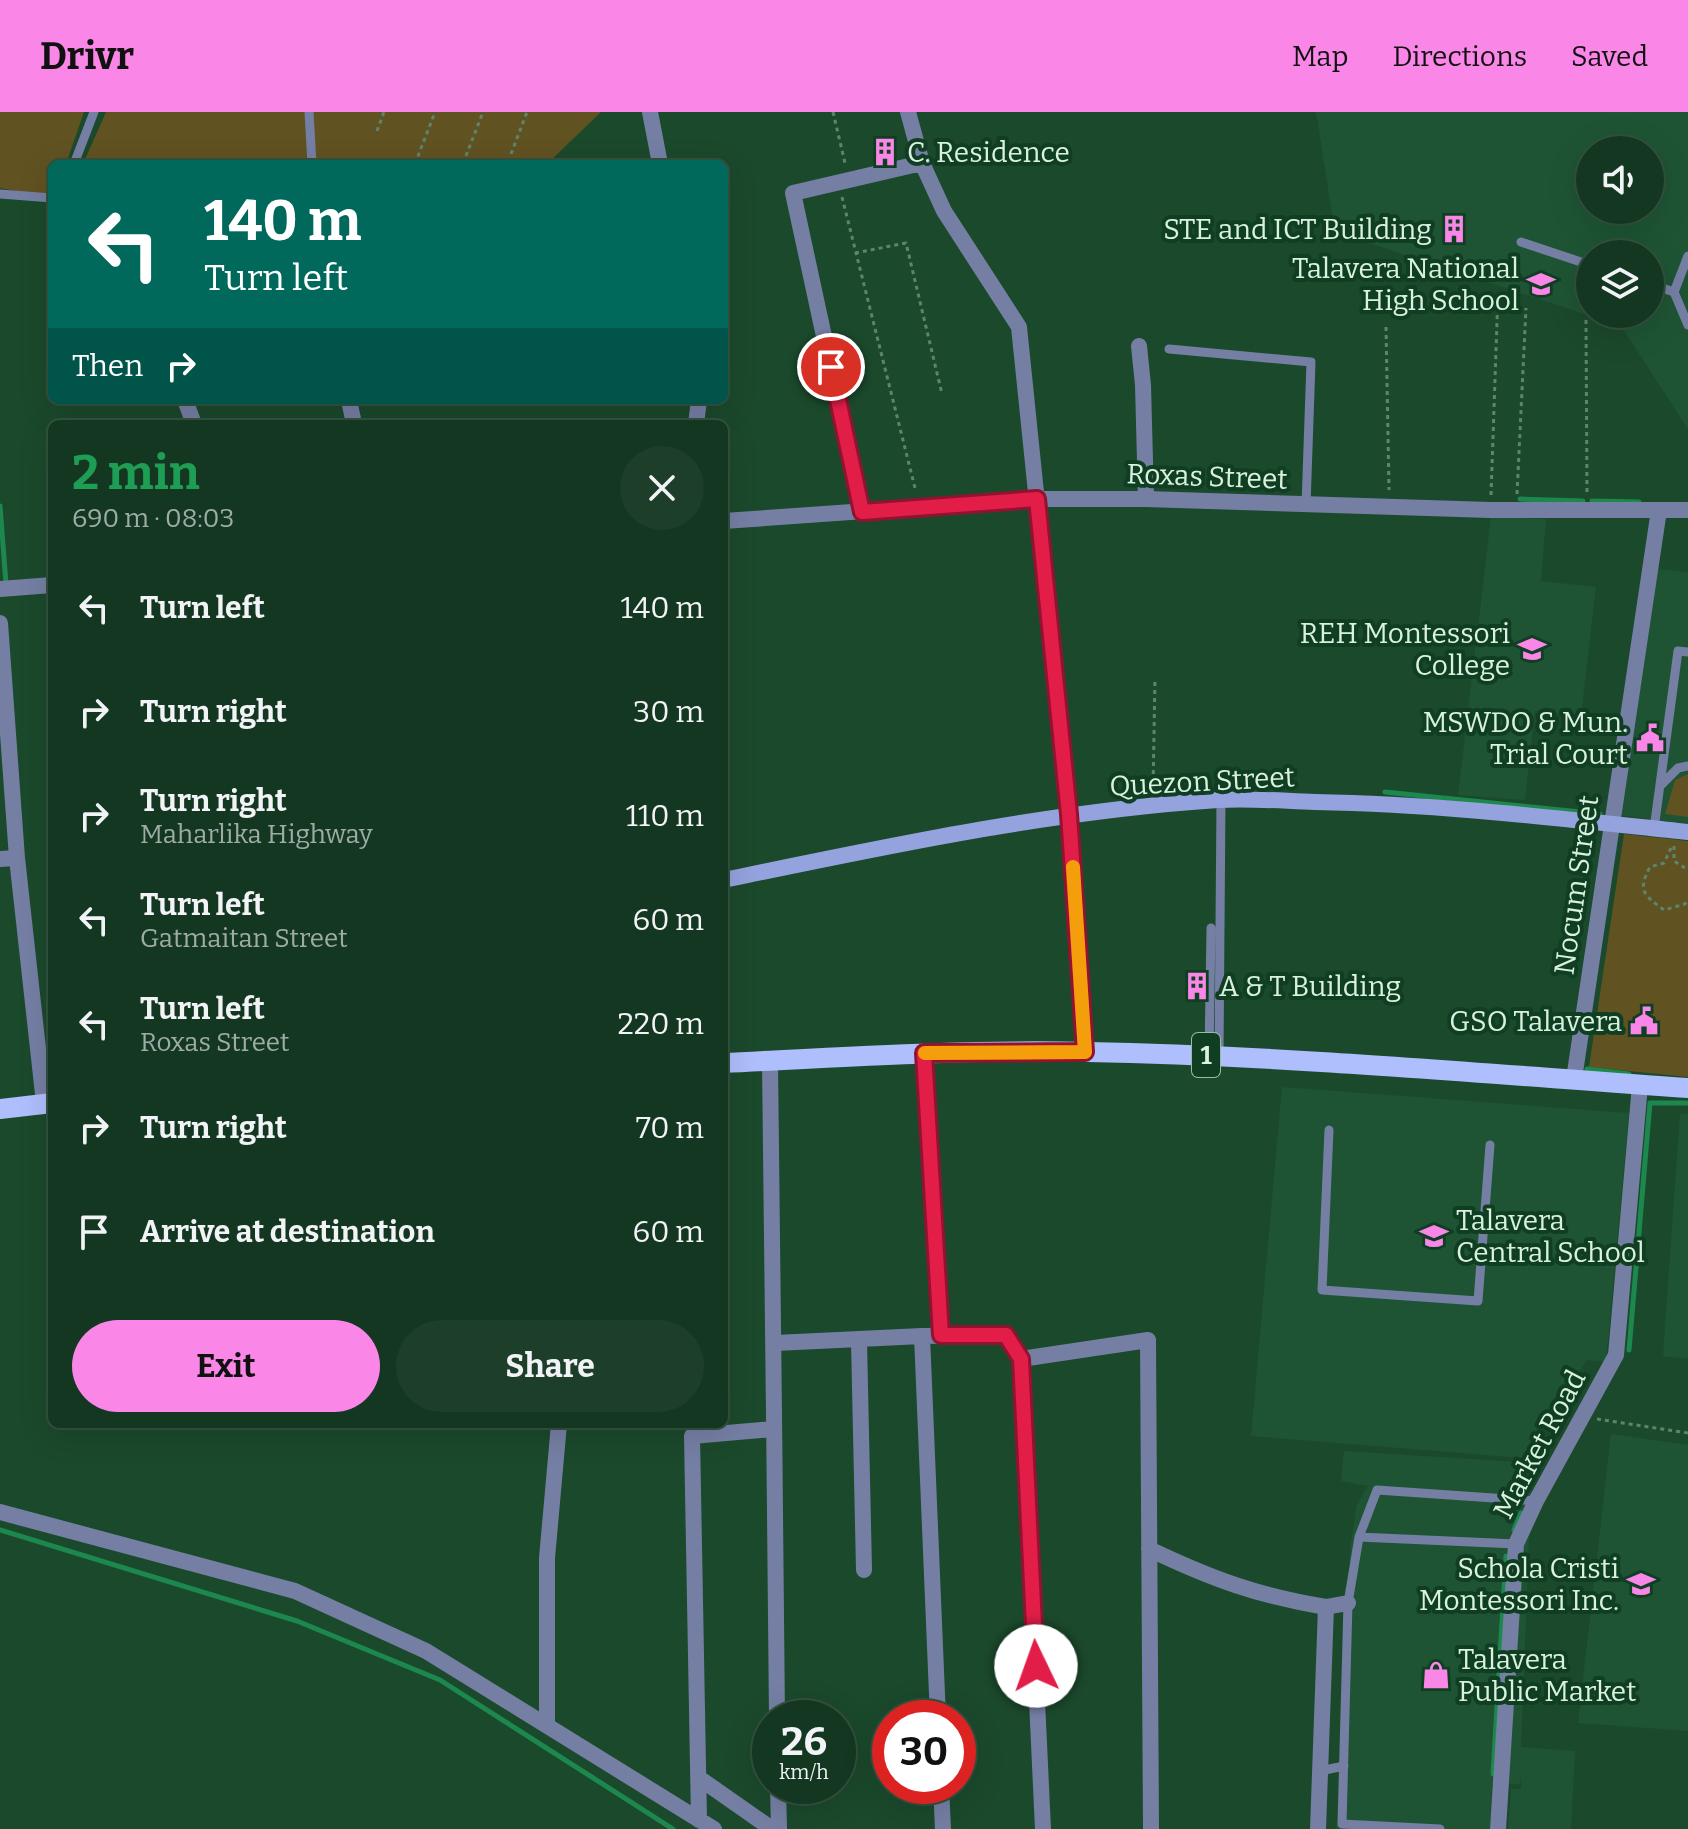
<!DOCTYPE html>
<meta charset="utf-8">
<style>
:root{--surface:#143721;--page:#1d3f2a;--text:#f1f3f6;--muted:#9daca5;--line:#33513f;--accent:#fa87e7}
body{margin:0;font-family:Bitter,serif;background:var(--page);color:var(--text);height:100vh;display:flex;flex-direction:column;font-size:30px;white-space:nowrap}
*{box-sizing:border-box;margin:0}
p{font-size:26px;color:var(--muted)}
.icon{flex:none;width:44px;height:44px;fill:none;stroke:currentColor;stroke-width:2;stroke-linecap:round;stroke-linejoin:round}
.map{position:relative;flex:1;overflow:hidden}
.sheet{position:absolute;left:48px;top:308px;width:680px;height:1008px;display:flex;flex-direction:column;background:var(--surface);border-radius:12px;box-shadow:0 8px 32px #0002,0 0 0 2px var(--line)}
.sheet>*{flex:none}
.top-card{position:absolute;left:48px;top:48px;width:680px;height:244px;border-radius:12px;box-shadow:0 8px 32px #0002,0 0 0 2px var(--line);background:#00695c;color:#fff;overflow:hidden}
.controls{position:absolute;left:1576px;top:24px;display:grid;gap:16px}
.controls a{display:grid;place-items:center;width:88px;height:88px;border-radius:50%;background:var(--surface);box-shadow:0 8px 32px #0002,0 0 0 2px var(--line);font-size:40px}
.speed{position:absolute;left:752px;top:1588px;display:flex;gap:16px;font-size:40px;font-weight:700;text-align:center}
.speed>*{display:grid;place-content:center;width:104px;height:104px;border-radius:50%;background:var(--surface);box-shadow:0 8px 32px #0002,0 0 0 2px var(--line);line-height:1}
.speed small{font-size:20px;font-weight:400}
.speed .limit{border:12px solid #d22;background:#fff;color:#111}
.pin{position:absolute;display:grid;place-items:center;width:68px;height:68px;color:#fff;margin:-34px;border:4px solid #fff;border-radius:50%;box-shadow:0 2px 8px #0007}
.me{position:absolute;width:88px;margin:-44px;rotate:357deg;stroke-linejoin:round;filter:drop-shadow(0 0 6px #0008)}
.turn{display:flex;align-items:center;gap:28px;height:168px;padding:0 24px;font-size:36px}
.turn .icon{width:104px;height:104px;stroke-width:2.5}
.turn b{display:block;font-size:56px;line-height:68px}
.then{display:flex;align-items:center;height:76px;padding:0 24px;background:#0003;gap:16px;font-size:30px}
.round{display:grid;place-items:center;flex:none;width:84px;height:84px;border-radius:42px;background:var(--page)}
.summary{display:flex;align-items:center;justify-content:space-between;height:136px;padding:0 24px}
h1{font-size:48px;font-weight:700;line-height:60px;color:#1e9e55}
.cta{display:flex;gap:16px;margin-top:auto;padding:16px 24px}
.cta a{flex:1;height:92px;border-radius:48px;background:var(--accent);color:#111;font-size:32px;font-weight:700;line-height:92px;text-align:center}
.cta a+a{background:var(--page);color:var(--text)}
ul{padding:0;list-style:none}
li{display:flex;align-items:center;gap:24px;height:104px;padding:0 24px}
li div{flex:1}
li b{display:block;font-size:30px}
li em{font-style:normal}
header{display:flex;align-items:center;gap:48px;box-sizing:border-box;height:112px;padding:0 40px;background:var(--accent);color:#111}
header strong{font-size:38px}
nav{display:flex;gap:44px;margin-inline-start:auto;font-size:28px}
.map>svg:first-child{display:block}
.built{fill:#1e5434;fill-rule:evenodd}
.green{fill:#605221}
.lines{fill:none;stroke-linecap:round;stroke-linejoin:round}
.stream{stroke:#1d884e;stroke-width:5}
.path{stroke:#5e856b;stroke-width:3;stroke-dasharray:4 4;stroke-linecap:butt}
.lane{stroke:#757fa4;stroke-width:9}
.street{stroke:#757fa4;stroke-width:16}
.secondary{stroke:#94a2dd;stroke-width:16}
.primary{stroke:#afbefc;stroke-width:20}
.route-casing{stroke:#92132f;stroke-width:20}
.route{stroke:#e11d48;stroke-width:14}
.slow{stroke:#f59e0b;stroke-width:14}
.labels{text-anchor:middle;stroke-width:8;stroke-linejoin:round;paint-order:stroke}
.shield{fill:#0f3e22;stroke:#9cbba6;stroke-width:2}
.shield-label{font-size:26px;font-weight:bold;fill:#d9f1df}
.poi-label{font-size:28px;fill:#d9f1df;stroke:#0f3e22;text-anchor:end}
.street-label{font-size:28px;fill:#d9f1df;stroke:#0f3e22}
</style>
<header>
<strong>Drivr</strong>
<nav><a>Map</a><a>Directions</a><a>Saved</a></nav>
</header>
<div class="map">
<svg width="1688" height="1717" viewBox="0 0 1688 1717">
<rect width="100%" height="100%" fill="#1b492c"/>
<path class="built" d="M 1316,0 L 1688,0 L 1688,317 L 1621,214 L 1335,120 ZM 1590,38 L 1650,38 L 1650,98 L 1590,98 ZM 1590,142 L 1650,142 L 1650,202 L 1590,202 Z
M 1491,405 L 1546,407 L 1541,469 L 1596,475 L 1581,604 L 1535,599 L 1525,688 L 1458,683 Z
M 1645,456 L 1688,460 L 1688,712 L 1619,703 Z
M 1282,975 L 1629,1001 L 1606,1250 L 1587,1248 L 1522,1346 L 1251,1324 Z
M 1680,1001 L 1688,1002 L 1688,1247 L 1663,1244 Z
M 1611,1322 L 1688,1333 L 1688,1619 L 1578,1611 Z
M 1344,1339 L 1532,1351 L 1521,1635 L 1575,1639 L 1571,1717 L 1508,1717 L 1511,1677 L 1521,1677 L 1521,1663 L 1520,1672 L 1492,1672 L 1490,1717 L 1336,1717 L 1344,1654 L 1350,1437 L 1357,1392 L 1368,1374 L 1341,1369 Z"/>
<path class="green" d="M 0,0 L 84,0 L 66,52 L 52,52 L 52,86 L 0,76 Z
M 106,0 L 601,0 L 547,52 L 83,52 Z
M 1688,662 L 1688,705 L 1665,702 L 1675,668 Z
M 1624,722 L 1688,729 L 1688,965 L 1589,955 Z"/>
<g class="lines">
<path class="stream" d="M 1520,387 L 1583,389
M 1592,389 L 1639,390
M 0,394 L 6,472
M 1385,680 L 1600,702
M 1587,957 L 1629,962
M 1629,1238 L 1650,991 L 1688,991
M 0,1418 L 297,1509 L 440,1568 L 673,1717
M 1514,1418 L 1521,1401
M 1493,1662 L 1506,1444"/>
<path class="path" d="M 833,0 L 845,51
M 377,19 L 384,0
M 511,42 L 527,0
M 466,44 L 483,0
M 415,52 L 435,0
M 842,85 L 916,380
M 855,141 L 906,131 L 942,282
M 1586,208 L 1587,382
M 1386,215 L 1389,378
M 1517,382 L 1526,196
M 1491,383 L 1498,181
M 1153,678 L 1155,566
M 1674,734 L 1674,749 L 1688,758
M 1671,736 L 1664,751 L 1650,755 C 1637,779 1644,783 1664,798 L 1685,792 L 1688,788
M 1597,1307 L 1688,1321"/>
<path class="lane" d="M 309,0 L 312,52
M 74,52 L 94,0
M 0,82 L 52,86
M 1521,130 L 1590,153
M 1650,172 L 1674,180 L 1688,213
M 1674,180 L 1688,144
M 1169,237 L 1311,250 L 1306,393
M 1660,674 L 1678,656 L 1688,654
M 1654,717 L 1678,539 L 1688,540
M 924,941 L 941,1223
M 1209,943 L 1211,816
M 1219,943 L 1221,688
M 1329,1018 L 1322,1178 L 1478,1189 L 1490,1033
M 1359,1425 L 1516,1432
M 1320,1659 L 1344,1654
M 1440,1717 L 1342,1712 L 1348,1491 L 1359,1425 L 1377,1378 L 1536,1389"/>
<path class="street" d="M 650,0 L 660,52
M 908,0 L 922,51 L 944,99 L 1019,215 L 1069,702 L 1085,940
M 1139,234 L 1143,273 L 1146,387
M 185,288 L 194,312
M 349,288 L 354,312
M 696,312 L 699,288
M 862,400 L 793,81 L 922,51
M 724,409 L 1037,387 L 1146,387 L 1490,398 L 1688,398
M 0,477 L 52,473
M 0,511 L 17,746 L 44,991
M 0,747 L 17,746
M 770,949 C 774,1168 774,1387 777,1606
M 1574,967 L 1659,398
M 922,1224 L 938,1606
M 859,1229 L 864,1458
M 775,1231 L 922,1224 L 1006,1223 L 1021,1247 L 1148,1228 L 1151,1717
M 1021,1247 L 1043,1717
M 0,1400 L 295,1479 L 426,1539 L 714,1717
M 1149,1437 C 1212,1467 1258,1484 1326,1495
M 547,1613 L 547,1446 L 559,1312
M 699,1666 L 772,1717
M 778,1674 L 779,1717
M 941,1674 L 943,1717
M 699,1708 L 692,1324 L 773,1317
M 1318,1717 L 1326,1495 L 1348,1491
M 1498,1717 L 1516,1432 L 1536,1389 L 1616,1243 L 1640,973"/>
<path class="secondary" d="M 724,768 C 888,734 1051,699 1218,688 C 1250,686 1283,689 1315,690 C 1440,692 1564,707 1688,720"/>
<path class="primary" d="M 724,951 C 845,945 967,937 1088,940 C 1289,944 1488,962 1688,976
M 0,997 L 52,991"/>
</g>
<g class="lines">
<defs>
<path id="route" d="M 831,255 L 862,400 L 1037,387 L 1069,702 L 1085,940 L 924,941 L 941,1223 L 1006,1223 L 1021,1247 L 1036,1554"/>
</defs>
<use href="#route" class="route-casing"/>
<use href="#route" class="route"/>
<path class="slow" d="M 925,941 L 1085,940 L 1073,755"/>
</g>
<defs>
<symbol id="building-bare" viewBox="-9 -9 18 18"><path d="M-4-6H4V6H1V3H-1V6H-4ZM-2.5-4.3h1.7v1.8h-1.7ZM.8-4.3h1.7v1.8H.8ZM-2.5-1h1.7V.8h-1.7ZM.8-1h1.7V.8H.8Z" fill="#fa87e7" stroke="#0f3e22" stroke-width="2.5" paint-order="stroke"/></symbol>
<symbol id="school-bare" viewBox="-9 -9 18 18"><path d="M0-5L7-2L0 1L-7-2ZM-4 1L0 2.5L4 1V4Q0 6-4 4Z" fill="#fa87e7" stroke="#0f3e22" stroke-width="2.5" paint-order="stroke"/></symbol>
<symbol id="university-bare" viewBox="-9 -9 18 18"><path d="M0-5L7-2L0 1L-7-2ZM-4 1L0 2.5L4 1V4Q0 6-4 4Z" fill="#fa87e7" stroke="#0f3e22" stroke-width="2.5" paint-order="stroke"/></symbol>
<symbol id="civic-bare" viewBox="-9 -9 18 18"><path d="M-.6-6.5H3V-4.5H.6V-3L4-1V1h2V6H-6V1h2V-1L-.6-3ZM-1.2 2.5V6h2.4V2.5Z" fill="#fa87e7" stroke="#0f3e22" stroke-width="2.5" paint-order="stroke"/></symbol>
<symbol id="shop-bare" viewBox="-9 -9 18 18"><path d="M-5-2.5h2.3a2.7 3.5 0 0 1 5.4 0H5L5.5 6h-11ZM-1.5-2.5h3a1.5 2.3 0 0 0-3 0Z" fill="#fa87e7" stroke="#0f3e22" stroke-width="2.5" paint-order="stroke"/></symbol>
</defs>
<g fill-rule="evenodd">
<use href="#building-bare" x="865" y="20" width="40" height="40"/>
<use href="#building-bare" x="1434" y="97" width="40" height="40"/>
<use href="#school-bare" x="1521" y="152" width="40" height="40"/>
<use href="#university-bare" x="1512" y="517" width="40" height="40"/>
<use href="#civic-bare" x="1630" y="606" width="40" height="40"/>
<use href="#building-bare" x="1177" y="854" width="40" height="40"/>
<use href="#civic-bare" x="1624" y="889" width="40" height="40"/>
<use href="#school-bare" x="1414" y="1104" width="40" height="40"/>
<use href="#school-bare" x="1621" y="1452" width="40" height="40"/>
<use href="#shop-bare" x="1416" y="1543" width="40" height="40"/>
</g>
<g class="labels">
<rect class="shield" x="1192" y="921" width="28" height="44" rx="6"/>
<g class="shield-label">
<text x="1206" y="952">1</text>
</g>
<g class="poi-label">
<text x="907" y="50" text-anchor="start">C. Residence</text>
<text x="1432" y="127">STE and ICT Building</text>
<text x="1519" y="166">Talavera National<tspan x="1519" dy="32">High School</tspan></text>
<text x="1510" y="531">REH Montessori<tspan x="1510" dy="32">College</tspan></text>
<text x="1628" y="620">MSWDO &amp; Mun.<tspan x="1628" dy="32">Trial Court</tspan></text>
<text x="1219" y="884" text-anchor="start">A &amp; T Building</text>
<text x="1622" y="919">GSO Talavera</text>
<text x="1456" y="1118" text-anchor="start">Talavera<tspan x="1456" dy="32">Central School</tspan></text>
<text x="1619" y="1466">Schola Cristi<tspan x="1619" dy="32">Montessori Inc.</tspan></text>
<text x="1458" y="1557" text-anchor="start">Talavera<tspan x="1458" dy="32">Public Market</tspan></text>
</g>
<g class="street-label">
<text transform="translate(1207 364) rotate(2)" y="10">Roxas Street</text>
<text transform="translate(1202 669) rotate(-3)" y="10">Quezon Street</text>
<text transform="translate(1576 773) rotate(-82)" y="10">Nocum Street</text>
<text transform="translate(1539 1332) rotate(-62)" y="10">Market Road</text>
</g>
</g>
</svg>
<div class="controls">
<a><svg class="icon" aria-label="sound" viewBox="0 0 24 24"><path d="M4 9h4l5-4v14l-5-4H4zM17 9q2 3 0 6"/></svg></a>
<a><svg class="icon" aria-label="layers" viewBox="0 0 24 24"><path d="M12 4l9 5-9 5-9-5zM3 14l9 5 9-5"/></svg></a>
</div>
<div class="speed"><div>26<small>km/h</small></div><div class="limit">30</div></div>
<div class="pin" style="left:831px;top:255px;background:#d93025"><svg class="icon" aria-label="arrive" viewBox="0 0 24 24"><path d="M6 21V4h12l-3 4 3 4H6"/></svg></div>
<svg class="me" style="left:1036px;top:1554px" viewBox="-20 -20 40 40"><circle r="19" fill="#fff"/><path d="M0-13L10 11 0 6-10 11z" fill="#e11d48"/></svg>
<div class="top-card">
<div class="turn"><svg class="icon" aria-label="left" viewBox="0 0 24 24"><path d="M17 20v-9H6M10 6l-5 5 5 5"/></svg><div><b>140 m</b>Turn left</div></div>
<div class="then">Then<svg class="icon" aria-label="right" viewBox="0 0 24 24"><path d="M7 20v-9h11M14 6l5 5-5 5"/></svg></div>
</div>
<section class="sheet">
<div class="summary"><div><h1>2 min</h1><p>690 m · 08:03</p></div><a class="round"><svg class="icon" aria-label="close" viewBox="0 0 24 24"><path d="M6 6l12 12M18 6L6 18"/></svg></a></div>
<ul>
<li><svg class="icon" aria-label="left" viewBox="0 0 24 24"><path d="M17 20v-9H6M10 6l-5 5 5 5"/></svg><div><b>Turn left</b></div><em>140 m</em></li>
<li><svg class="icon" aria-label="right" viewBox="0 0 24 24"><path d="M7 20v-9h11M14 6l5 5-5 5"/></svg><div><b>Turn right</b></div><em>30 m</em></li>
<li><svg class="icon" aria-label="right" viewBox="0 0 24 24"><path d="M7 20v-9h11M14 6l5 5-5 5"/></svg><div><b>Turn right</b><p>Maharlika Highway</p></div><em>110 m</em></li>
<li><svg class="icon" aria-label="left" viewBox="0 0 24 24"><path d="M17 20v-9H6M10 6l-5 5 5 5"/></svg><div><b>Turn left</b><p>Gatmaitan Street</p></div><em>60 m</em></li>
<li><svg class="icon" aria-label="left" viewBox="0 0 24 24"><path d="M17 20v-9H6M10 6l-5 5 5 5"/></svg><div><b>Turn left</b><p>Roxas Street</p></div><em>220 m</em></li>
<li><svg class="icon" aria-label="right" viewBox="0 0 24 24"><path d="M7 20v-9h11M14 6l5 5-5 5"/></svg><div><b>Turn right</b></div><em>70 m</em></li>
<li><svg class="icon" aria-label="arrive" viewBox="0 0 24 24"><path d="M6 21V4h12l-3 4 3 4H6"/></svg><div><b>Arrive at destination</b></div><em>60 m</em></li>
</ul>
<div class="cta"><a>Exit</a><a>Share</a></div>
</section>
</div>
